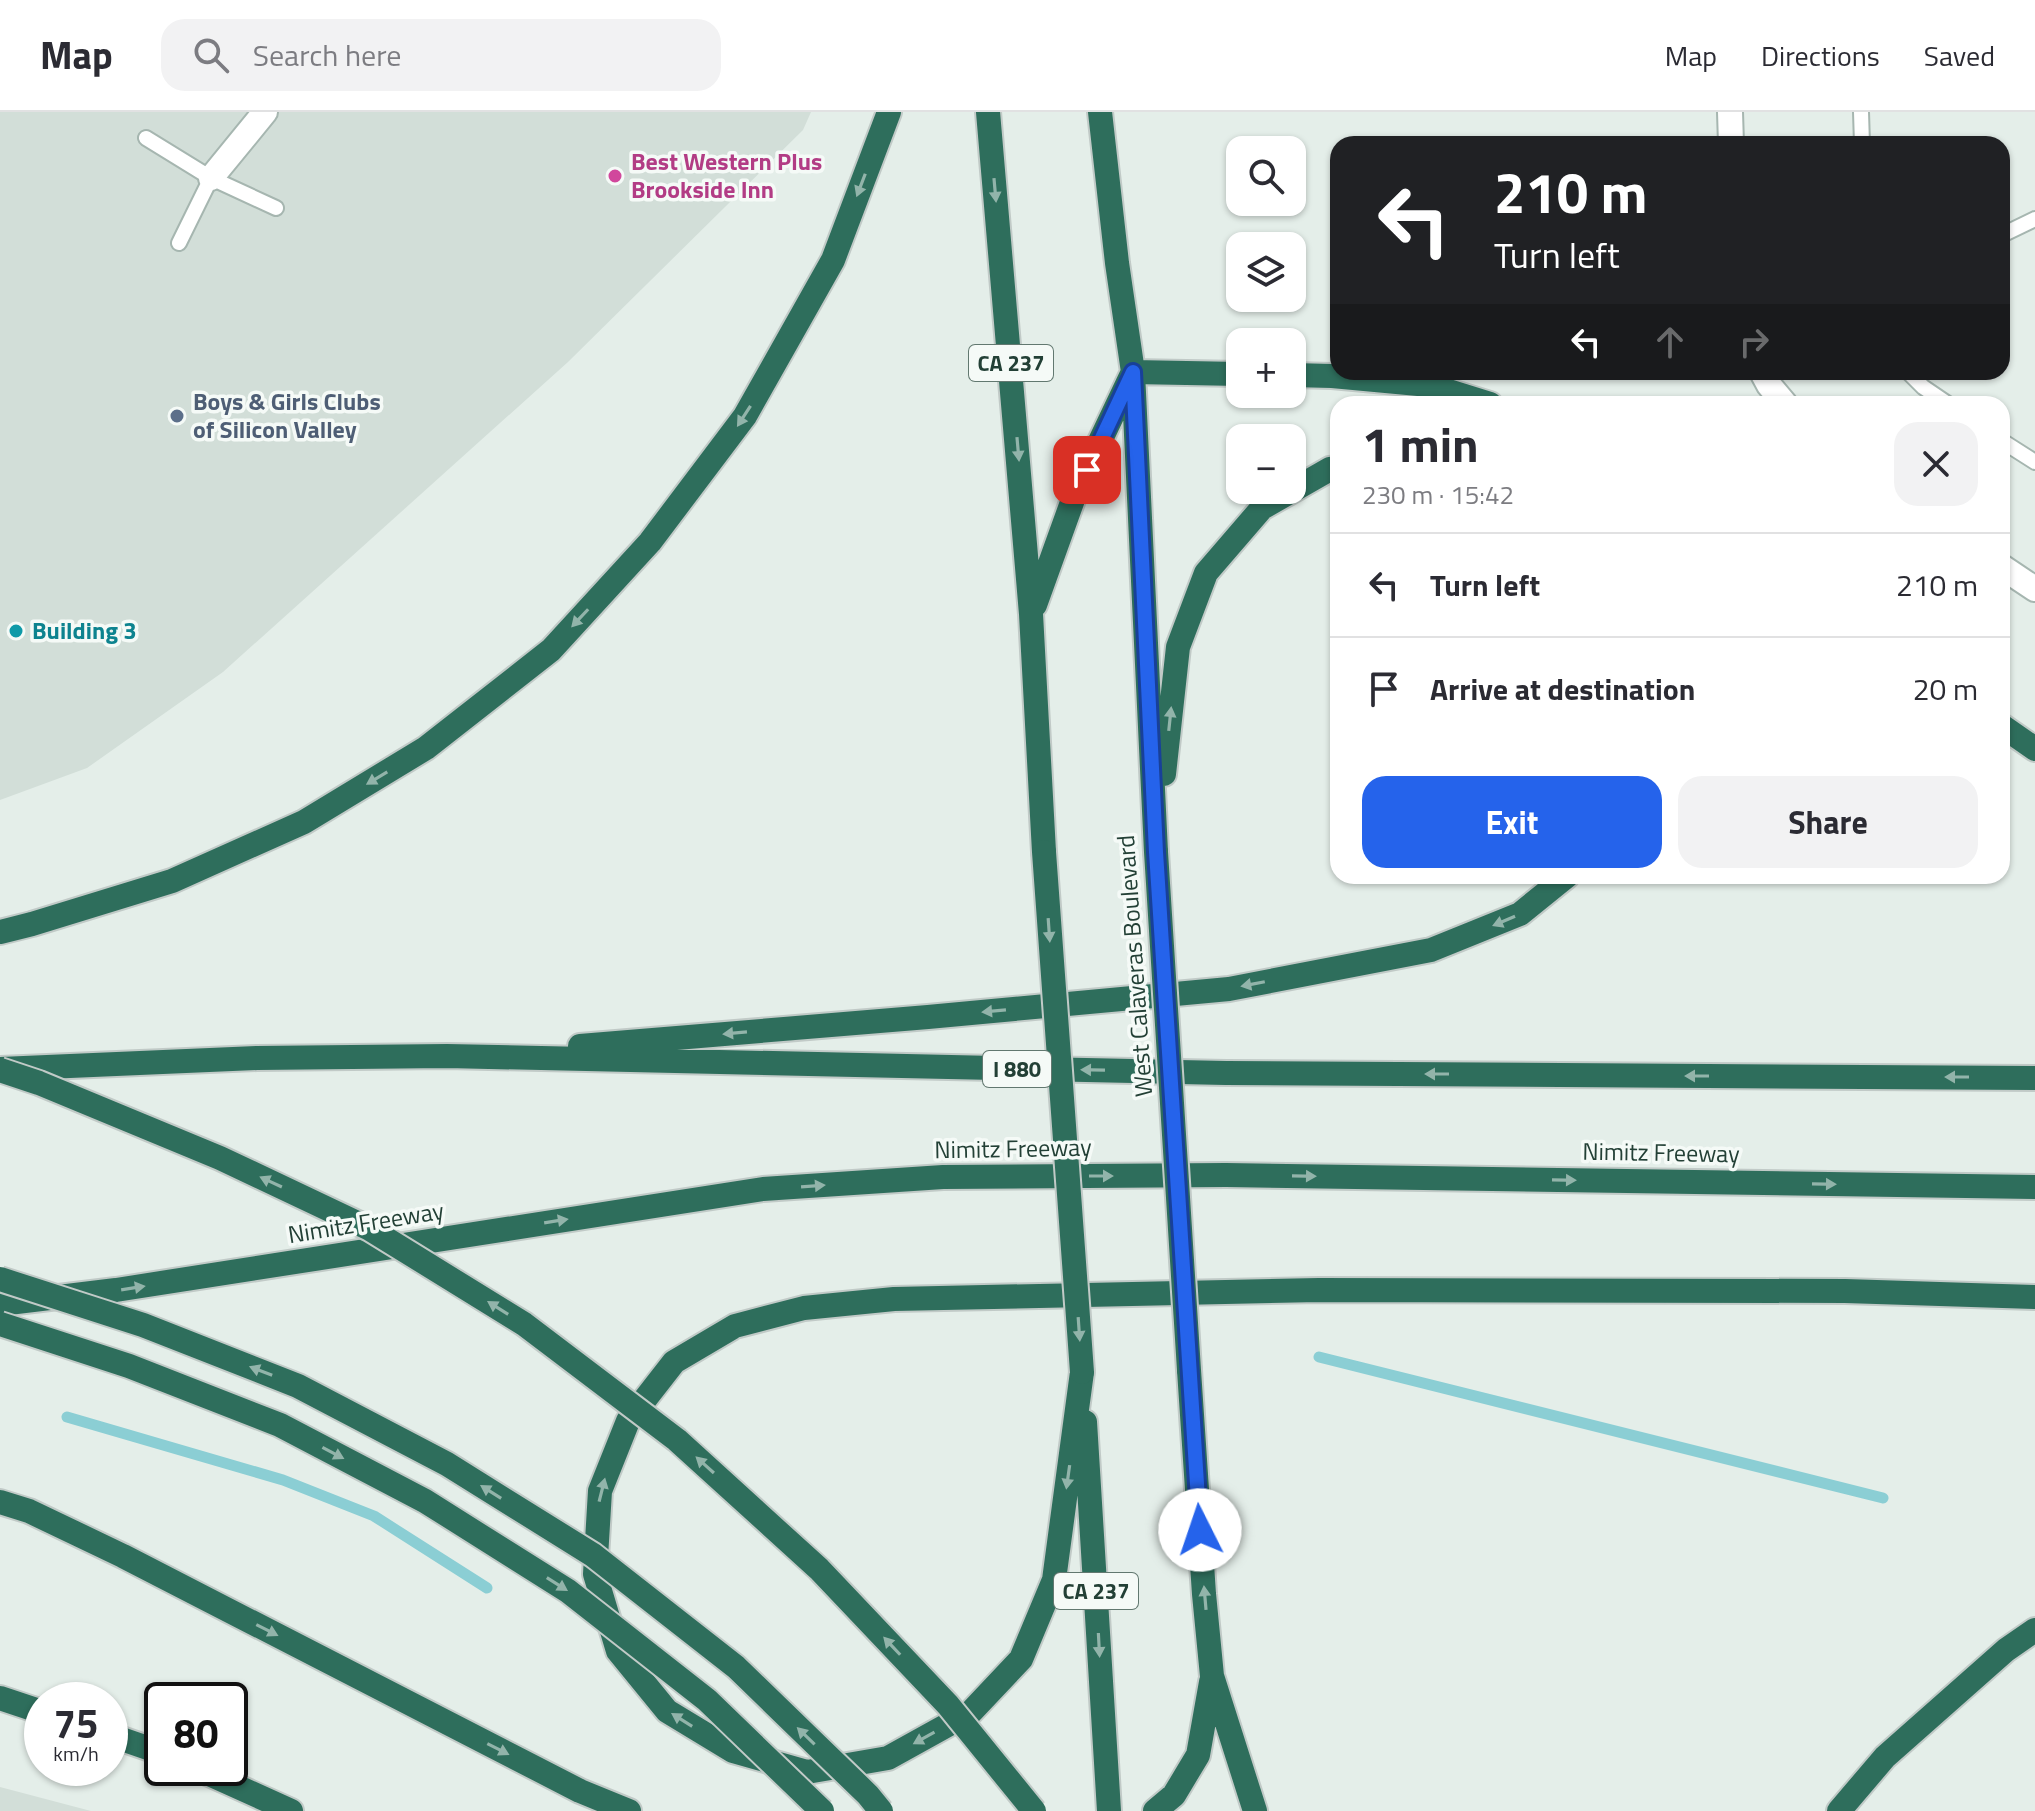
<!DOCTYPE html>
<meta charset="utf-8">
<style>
:root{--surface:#fff;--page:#f2f2f3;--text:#2b2b33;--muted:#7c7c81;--line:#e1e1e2;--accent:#2563eb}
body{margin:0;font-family:"Titillium Web",sans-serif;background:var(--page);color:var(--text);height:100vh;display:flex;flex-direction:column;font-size:30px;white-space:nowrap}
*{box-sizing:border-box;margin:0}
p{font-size:26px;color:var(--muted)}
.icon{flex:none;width:44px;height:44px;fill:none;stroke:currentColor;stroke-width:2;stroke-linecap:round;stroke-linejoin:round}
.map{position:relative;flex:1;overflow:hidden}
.drawer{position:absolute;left:1330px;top:284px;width:680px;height:488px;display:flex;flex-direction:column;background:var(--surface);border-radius:24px;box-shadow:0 2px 6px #0004}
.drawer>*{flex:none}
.top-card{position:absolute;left:1330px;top:24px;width:680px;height:244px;border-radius:24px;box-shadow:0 2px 6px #0004;background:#202124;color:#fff;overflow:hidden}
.fabs{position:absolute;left:1226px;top:24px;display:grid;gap:16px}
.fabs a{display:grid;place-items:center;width:80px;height:80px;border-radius:16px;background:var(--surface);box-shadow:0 2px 6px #0004;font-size:40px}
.speed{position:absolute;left:24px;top:1570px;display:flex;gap:16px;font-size:40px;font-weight:700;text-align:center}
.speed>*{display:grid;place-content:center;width:104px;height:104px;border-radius:50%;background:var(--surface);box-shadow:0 2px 6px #0004;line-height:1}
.speed small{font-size:20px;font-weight:400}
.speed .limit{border:4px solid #111;border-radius:12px;background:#fff;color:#111}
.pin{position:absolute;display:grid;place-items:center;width:68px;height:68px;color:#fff;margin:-34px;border-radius:16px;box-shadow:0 4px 12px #0006}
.me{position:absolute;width:88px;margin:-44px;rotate:356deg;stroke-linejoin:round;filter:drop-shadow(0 0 6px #0008)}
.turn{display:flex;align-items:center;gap:28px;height:168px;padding:0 32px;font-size:36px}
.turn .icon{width:104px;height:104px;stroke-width:2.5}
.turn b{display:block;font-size:56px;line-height:68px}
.lanes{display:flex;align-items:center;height:76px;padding:0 32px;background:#0003;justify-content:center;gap:40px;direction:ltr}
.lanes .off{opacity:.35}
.round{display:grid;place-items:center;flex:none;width:84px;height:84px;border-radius:24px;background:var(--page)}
.headline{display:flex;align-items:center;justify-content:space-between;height:136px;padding:0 32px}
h1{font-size:48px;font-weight:700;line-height:60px}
.action{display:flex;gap:16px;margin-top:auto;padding:16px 32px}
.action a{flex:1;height:92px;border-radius:24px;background:var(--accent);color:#fff;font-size:32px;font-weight:700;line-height:92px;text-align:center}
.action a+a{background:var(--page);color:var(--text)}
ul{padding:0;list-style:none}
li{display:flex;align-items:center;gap:24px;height:104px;padding:0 32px;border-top:2px solid var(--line)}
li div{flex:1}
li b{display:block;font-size:30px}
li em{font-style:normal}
header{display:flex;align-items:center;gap:48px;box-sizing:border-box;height:112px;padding:0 40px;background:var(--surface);border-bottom:2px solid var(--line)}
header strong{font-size:38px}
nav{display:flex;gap:44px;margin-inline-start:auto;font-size:28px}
.search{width:560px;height:72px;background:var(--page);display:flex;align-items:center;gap:20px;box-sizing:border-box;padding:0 28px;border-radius:24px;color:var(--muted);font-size:30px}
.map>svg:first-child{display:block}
.built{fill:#d2ded8}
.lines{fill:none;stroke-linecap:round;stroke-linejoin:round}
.stream{stroke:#8bced4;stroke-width:11}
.lane-casing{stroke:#a6b6b0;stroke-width:18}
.street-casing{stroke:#a6b6b0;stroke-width:28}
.highway-casing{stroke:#c1cac7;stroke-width:28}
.lane{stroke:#fff;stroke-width:14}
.street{stroke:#fff;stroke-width:24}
.highway{stroke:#2e6e5c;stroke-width:24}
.highway-bridge-casing{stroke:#c1cac7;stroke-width:28;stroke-linecap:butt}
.highway-bridge{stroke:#2e6e5c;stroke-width:24}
.oneway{fill:#92b4aa}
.route-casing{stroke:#184099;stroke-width:20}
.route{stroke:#2563eb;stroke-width:14}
.hotel-dot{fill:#d1479c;stroke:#f5faf7;stroke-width:3}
.service-dot{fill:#5c6f8a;stroke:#f5faf7;stroke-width:3}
.culture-dot{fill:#0f9aa8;stroke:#f5faf7;stroke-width:3}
.labels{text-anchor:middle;stroke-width:7;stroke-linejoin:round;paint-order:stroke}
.shield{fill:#f5faf7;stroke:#627870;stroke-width:2}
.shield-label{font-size:22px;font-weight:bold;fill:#234036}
.hotel-label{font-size:24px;font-weight:bold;fill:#b23c85;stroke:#f5faf7;text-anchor:start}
.service-label{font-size:24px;font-weight:bold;fill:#4e5e75;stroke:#f5faf7;text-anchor:start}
.culture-label{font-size:24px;font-weight:bold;fill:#0d838f;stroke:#f5faf7;text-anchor:start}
.street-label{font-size:24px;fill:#234036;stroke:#f5faf7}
</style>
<header>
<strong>Map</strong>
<div class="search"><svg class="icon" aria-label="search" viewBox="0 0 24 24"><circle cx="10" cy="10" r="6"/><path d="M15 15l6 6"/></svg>Search here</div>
<nav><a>Map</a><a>Directions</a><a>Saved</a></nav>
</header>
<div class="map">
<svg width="2035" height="1699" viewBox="0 0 2035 1699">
<rect width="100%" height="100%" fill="#e4eee9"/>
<path class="built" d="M 0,0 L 811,0 L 803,18 L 568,250 L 223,560 L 87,656 L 0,688 Z
M 0,1675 L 91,1699 L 0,1699 Z"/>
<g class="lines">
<path class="stream" d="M 1319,1245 L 1883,1386
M 67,1305 L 283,1368 L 374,1404 L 487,1476"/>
<defs>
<path id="lane" d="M 1861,0 L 1862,32
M 146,26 L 211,66 L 276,96
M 2002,123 L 2035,107
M 179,131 L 211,66
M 1908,260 L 1923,275 L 1948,292
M 2002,329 L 2035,350"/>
<path id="street" d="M 1730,0 L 1731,32
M 211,66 L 265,0
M 1762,260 L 1769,273 L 1785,292
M 2002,455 L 2035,477"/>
<path id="highway" d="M 988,0 L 1031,502 L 1044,740
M 1100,0 L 1117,151 L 1133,260 L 1156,740
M 1133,260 L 1240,262
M 1292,263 L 1332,264 L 1429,273 L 1490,292
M 1035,493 L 1075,382 L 1132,262
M 2002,614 L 2035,637
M 1164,662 L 1178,535 L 1206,461 L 1262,396 L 1330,357 L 1338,356
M 0,820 L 32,812 L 172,769 L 304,710 L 426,636 L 551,538 L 650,430 L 745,304 L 833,148 L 889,0
M 580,934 L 928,905 L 1229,877 L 1431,838 L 1520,802 L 1567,764
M 0,957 L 257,946 L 447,944 L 1226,961 L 2035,966
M 0,1192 L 116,1178 L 763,1077 L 943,1065 L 1226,1063 L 2035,1075
M 1189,1258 L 1204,1482 L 1212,1564 L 1255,1699
M 1082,1260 L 1054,1468 L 1021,1547 L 971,1600 L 888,1646 L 807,1660 L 733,1639 L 667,1599 L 618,1539 L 595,1462 L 600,1379 L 628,1309 L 674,1250 L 735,1214 L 804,1196 L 894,1187 L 1319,1178 L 1845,1179 L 2035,1185
M 1085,1310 L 1109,1699
M 0,1390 L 29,1399 L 123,1444 L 580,1679 L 629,1699
M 0,1586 L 42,1600
M 110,1623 L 162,1641
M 196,1656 L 291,1699
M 1155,1699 L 1174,1683 L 1198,1643 L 1211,1570
M 1839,1699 L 1885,1645 L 2006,1538 L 2035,1518"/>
</defs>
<use href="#lane" class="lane-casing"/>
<use href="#street" class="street-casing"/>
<use href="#highway" class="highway-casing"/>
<use href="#lane" class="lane"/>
<use href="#street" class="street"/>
<use href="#highway" class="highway"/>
<defs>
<path id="highway-bridge" d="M 1044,740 L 1082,1260
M 1156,740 L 1189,1258
M 0,958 L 39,971 L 220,1046 L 370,1117 L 524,1212 L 677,1328 L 819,1457 L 948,1593 L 1034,1699
M 0,1167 L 143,1213 L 298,1274 L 447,1352 L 593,1443 L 736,1555 L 868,1683 L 881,1699
M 0,1212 L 129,1254 L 280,1313 L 425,1389 L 568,1479 L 707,1588 L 822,1699"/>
</defs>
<use href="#highway-bridge" class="highway-bridge-casing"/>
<use href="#highway-bridge" class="highway-bridge"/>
</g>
<defs><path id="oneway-solid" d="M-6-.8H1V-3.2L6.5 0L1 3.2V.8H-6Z" transform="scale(2)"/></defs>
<g class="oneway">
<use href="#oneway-solid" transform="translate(861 73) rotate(111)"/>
<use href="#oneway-solid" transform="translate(995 78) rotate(85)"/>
<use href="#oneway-solid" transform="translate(744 304) rotate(123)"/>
<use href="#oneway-solid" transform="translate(1018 337) rotate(85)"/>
<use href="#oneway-solid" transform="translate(580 506) rotate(133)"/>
<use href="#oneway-solid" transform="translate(1170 607) rotate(-84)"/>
<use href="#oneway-solid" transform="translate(377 666) rotate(149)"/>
<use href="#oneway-solid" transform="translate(1504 809) rotate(157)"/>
<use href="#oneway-solid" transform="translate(1049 818) rotate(86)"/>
<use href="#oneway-solid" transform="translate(1253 872) rotate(169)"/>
<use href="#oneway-solid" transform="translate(994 899) rotate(175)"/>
<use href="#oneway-solid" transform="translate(735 921) rotate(175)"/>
<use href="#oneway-solid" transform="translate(1093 958) rotate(-179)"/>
<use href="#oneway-solid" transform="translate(1437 962) rotate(-180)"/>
<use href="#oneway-solid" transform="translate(1697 964) rotate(-180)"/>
<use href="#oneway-solid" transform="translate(1957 965) rotate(-180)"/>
<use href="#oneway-solid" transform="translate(1101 1064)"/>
<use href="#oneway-solid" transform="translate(1304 1064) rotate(1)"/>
<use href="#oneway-solid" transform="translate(1564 1068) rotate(1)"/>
<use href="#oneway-solid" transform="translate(271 1070) rotate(-155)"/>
<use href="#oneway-solid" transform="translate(1824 1072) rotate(1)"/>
<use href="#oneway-solid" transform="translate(813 1074) rotate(-4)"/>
<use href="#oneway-solid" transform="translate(556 1109) rotate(-9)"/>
<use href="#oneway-solid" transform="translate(133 1176) rotate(-9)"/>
<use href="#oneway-solid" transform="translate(498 1196) rotate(-148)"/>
<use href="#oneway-solid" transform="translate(1079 1217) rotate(86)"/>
<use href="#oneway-solid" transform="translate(261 1259) rotate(-159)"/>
<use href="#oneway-solid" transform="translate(333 1341) rotate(28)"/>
<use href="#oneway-solid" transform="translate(705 1353) rotate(-138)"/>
<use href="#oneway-solid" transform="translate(1068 1365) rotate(98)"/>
<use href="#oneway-solid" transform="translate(602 1378) rotate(-76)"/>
<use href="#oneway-solid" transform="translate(491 1380) rotate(-148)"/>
<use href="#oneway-solid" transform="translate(557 1472) rotate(32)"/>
<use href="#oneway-solid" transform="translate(1205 1486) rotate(-95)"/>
<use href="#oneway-solid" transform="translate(267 1518) rotate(27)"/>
<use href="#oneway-solid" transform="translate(1099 1533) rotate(87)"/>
<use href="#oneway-solid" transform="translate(892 1534) rotate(-133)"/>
<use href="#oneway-solid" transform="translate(682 1608) rotate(-148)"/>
<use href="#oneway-solid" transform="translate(806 1624) rotate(-136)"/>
<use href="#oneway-solid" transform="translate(924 1626) rotate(151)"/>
<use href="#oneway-solid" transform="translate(498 1637) rotate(27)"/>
</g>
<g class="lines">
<defs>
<path id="route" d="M 1087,358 L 1133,260 L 1156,740 L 1200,1418"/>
</defs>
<use href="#route" class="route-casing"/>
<use href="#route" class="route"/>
</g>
<circle class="hotel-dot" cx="615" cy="64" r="8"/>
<circle class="service-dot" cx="177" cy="304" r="8"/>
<circle class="culture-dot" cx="16" cy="519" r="8"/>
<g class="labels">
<g class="shield">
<rect x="969" y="233" width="84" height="36" rx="6"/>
<rect x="983" y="939" width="68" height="36" rx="6"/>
<rect x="1054" y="1461" width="84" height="36" rx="6"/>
</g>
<g class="shield-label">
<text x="1011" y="259">CA 237</text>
<text x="1017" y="965">I 880</text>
<text x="1096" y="1487">CA 237</text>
</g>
<g class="hotel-label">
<text x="631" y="58">Best Western Plus<tspan x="631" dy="28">Brookside Inn</tspan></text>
</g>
<g class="service-label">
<text x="193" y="298">Boys &amp; Girls Clubs<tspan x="193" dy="28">of Silicon Valley</tspan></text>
</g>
<g class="culture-label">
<text x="32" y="527">Building 3</text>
</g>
<g class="street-label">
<text transform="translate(1135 854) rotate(-94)" y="8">West Calaveras Boulevard</text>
<text transform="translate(1013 1037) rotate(-1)" y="8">Nimitz Freeway</text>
<text transform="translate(1661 1041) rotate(1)" y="8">Nimitz Freeway</text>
<text transform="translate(366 1111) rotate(-9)" y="8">Nimitz Freeway</text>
</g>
</g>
</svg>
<div class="fabs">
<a><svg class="icon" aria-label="search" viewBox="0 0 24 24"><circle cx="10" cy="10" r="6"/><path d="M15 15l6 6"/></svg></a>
<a><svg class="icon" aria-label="layers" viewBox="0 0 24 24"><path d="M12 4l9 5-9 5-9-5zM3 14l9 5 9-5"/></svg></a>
<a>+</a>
<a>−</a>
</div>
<div class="speed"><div>75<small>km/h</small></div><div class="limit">80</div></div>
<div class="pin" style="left:1087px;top:358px;background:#d93025"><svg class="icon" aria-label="arrive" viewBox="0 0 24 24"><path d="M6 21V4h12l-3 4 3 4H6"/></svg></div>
<svg class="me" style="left:1200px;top:1418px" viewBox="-20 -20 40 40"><circle r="19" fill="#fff"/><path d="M0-13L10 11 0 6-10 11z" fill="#2563eb"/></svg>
<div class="top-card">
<div class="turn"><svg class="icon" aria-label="left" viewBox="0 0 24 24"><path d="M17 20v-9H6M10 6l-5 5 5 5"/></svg><div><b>210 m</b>Turn left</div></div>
<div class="lanes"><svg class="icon" aria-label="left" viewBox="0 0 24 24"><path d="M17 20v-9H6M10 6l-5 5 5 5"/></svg><svg class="icon off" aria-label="ahead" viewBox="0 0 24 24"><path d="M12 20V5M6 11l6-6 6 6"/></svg><svg class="icon off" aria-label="right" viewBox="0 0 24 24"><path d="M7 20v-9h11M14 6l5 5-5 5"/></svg></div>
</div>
<section class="drawer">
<div class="headline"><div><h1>1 min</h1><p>230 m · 15:42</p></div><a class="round"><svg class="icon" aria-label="close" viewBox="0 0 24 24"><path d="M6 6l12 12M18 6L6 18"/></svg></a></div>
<ul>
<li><svg class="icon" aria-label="left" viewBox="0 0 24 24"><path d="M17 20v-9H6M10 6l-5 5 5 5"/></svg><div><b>Turn left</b></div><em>210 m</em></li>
<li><svg class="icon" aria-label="arrive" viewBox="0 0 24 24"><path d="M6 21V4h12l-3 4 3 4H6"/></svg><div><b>Arrive at destination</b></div><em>20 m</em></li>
</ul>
<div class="action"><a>Exit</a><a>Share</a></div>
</section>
</div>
